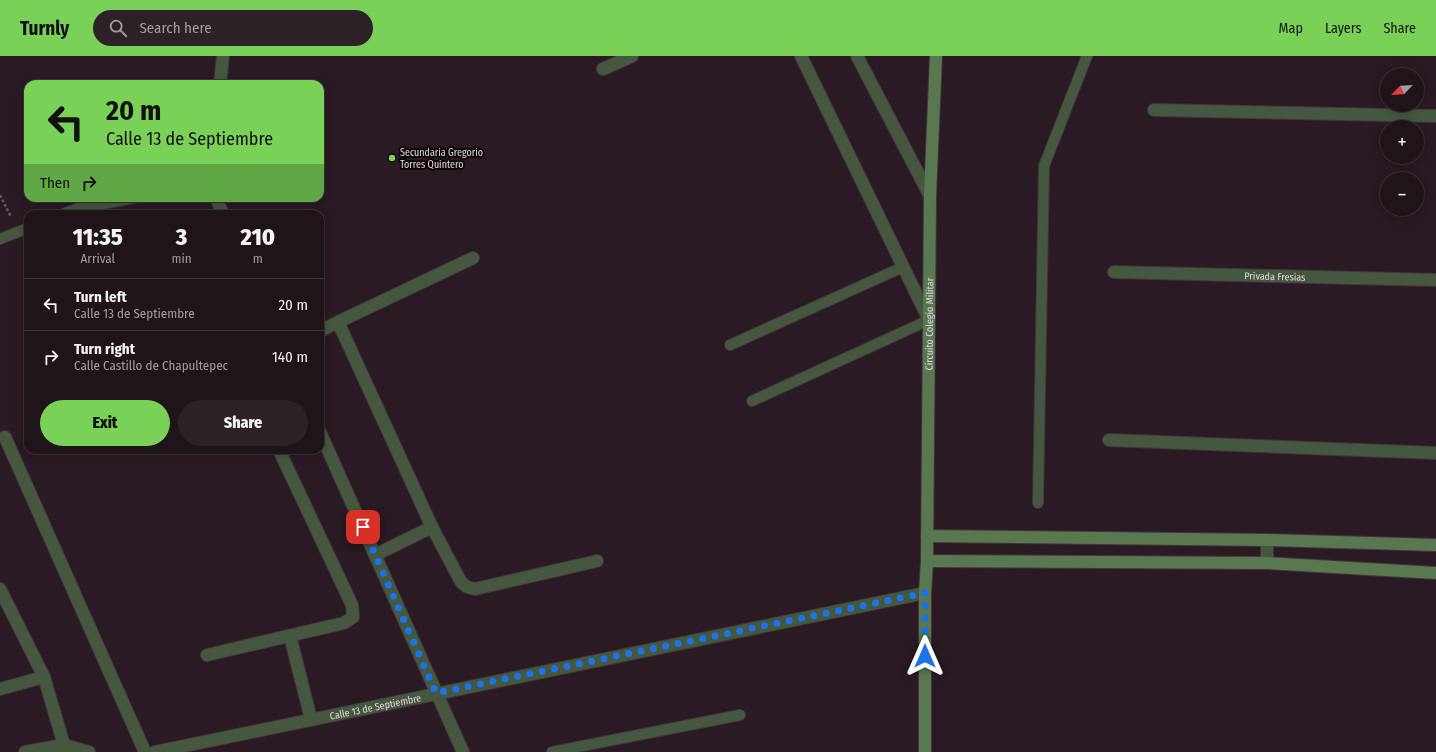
<!DOCTYPE html>
<meta charset="utf-8">
<style>
:root{--surface:#1f141a;--page:#2c2127;--text:#f1f3f6;--muted:#a19ea2;--line:#3c3339;--accent:#79d157}
body{margin:0;font-family:"Fira Sans Condensed",sans-serif;background:var(--page);color:var(--text);height:100vh;display:flex;flex-direction:column;font-size:15px;white-space:nowrap}
*{box-sizing:border-box;margin:0}
p{font-size:13px;color:var(--muted)}
.icon{flex:none;width:22px;height:22px;fill:none;stroke:currentColor;stroke-width:2;stroke-linecap:round;stroke-linejoin:round}
.map{position:relative;flex:1;overflow:hidden}
.side{position:absolute;left:24px;top:154px;width:300px;height:244px;display:flex;flex-direction:column;background:var(--surface);border-radius:12px;box-shadow:0 2px 10px #0003,0 0 0 1px var(--line)}
.side>*{flex:none}
.guide{position:absolute;left:24px;top:24px;width:300px;height:122px;border-radius:12px;box-shadow:0 2px 10px #0003,0 0 0 1px var(--line);background:#79d157;color:#111;overflow:hidden}
.needle{width:26px;rotate:245deg}
.tools{position:absolute;left:1380px;top:12px;display:grid;gap:8px}
.tools a{display:grid;place-items:center;width:44px;height:44px;border-radius:50%;background:var(--surface);box-shadow:0 2px 10px #0003,0 0 0 1px var(--line);font-size:20px}
.pin{position:absolute;display:grid;place-items:center;width:34px;height:34px;color:#fff;margin:-17px;border-radius:8px;box-shadow:0 2px 6px #0006}
.me{position:absolute;width:44px;margin:-22px;rotate:0deg;stroke-linejoin:round;filter:drop-shadow(0 0 3px #0008)}
.turn{display:flex;align-items:center;gap:14px;height:84px;padding:0 16px;font-size:18px}
.turn .icon{width:52px;height:52px;stroke-width:2.5}
.turn b{display:block;font-size:28px;line-height:34px}
.then{display:flex;align-items:center;height:38px;padding:0 16px;background:#0003;gap:8px;font-size:15px}
.eta{display:flex;justify-content:space-evenly;align-items:center;height:68px;text-align:center}
.eta b{font-size:24px;font-weight:800;line-height:28px}
.button{display:flex;gap:8px;margin-top:auto;padding:8px 16px}
.button a{flex:1;height:46px;border-radius:24px;background:var(--accent);color:#111;font-size:16px;font-weight:800;line-height:46px;text-align:center}
.button a+a{background:var(--page);color:var(--text)}
ul{padding:0;list-style:none}
li{display:flex;align-items:center;gap:12px;height:52px;padding:0 16px;border-top:1px solid var(--line)}
li div{flex:1}
li b{display:block;font-size:15px}
li em{font-style:normal}
header{display:flex;align-items:center;gap:24px;box-sizing:border-box;height:56px;padding:0 20px;background:var(--accent);color:#111}
header strong{font-size:19px}
nav{display:flex;gap:22px;margin-inline-start:auto;font-size:14px}
.search{width:280px;height:36px;background:var(--page);display:flex;align-items:center;gap:10px;box-sizing:border-box;padding:0 14px;border-radius:22px;color:var(--muted);font-size:15px}
.map>svg:first-child{display:block}
.lines{fill:none;stroke-linecap:round;stroke-linejoin:round}
.lane-casing{stroke:#43343d;stroke-width:12}
.street-casing{stroke:#43343d;stroke-width:14}
.secondary-casing{stroke:#43343d;stroke-width:14}
.path{stroke:#62555d;stroke-width:2.5;stroke-dasharray:3 2;stroke-linecap:butt}
.lane{stroke:#45583f;stroke-width:10}
.street{stroke:#45583f;stroke-width:12}
.secondary{stroke:#59784f;stroke-width:12}
.route{stroke:#1a73e8;stroke-width:7;stroke-dasharray:0 12.6}
.poi-dot{fill:#79d157;stroke:#0e070b;stroke-width:1.5}
.labels{text-anchor:middle;stroke-width:4;stroke-linejoin:round;paint-order:stroke}
.poi-label{font-size:10px;fill:#e1d6dc;stroke:#0e070b;text-anchor:start}
.street-label{font-size:10px;fill:#e1d6dc;stroke:#0e070b}
</style>
<header>
<strong>Turnly</strong>
<div class="search"><svg class="icon" aria-label="search" viewBox="0 0 24 24"><circle cx="10" cy="10" r="6"/><path d="M15 15l6 6"/></svg>Search here</div>
<nav><a>Map</a><a>Layers</a><a>Share</a></nav>
</header>
<div class="map">
<svg width="1436" height="696" viewBox="0 0 1436 696">
<rect width="100%" height="100%" fill="#291a23"/>
<g class="lines">
<defs>
<path id="lane" d="M 63,158 L 76,153 L 134,142
M 0,183 L 28,172
M 730,289 L 903,211
M 752,345 L 929,264
M 1038,447 L 1044,110 L 1087,0
M 552,696 L 740,659"/>
<g id="street">
<path d="M 801,0 L 929,264"/>
<path d="M 857,0 L 930,140"/>
<path d="M 603,13 L 632,0"/>
<path d="M 220,28 L 223,0"/>
<path d="M 1154,54 L 1436,60"/>
<path d="M 216,142 L 223,158"/>
<path d="M 473,202 L 338,266 L 432,471 L 461,526 L 467,531 L 475,533 L 597,505"/>
<path id="s1" d="M 1114,216 L 1436,224"/>
<path d="M 320,275 L 338,266"/>
<path d="M 320,376 L 463,696"/>
<path d="M 5,381 L 145,696"/>
<path d="M 1109,384 L 1436,397"/>
<path d="M 1267,484 L 1267,507"/>
<path d="M 375,499 L 432,471"/>
<path d="M 0,533 L 44,621 L 66,696"/>
<path d="M 290,580 L 311,663"/>
<path d="M 207,599 L 344,567 L 353,561 L 352,549 L 279,394"/>
<path d="M 0,633 L 44,621"/>
<path d="M 25,696 L 64,689 L 89,696"/>
<path id="s2" d="M 155,696 L 925,537"/>
</g>
<g id="secondary">
<path d="M 927,480 L 1267,484 L 1436,489"/>
<path d="M 927,505 L 1267,507 L 1436,517"/>
<path id="s3" d="M 925,696 L 925,537 L 927,505 L 930,140 L 936,0"/>
</g>
</defs>
<use href="#lane" class="lane-casing"/>
<use href="#street" class="street-casing"/>
<use href="#secondary" class="secondary-casing"/>
<path class="path" d="M 0,139 L 11,161"/>
<use href="#lane" class="lane"/>
<use href="#street" class="street"/>
<use href="#secondary" class="secondary"/>
</g>
<g class="lines">
<path class="route" d="M 363,471 L 436,637 L 925,537 L 925,600"/>
</g>
<circle class="poi-dot" cx="392" cy="102" r="4"/>
<g class="labels">
<g class="poi-label">
<text x="400" y="100">Secundaria Gregorio<tspan x="400" dy="12">Torres Quintero</tspan></text>
</g>
<g class="street-label">
<text dy="4" stroke="none"><textPath href="#s1" startOffset="161">Privada Fresias</textPath></text>
<text dy="4" stroke="none"><textPath href="#s3" startOffset="428">Circuito Colegio Militar</textPath></text>
<text dy="4" stroke="none"><textPath href="#s2" startOffset="225">Calle 13 de Septiembre</textPath></text>
</g>
</g>
</svg>
<div class="tools">
<a><svg class="needle" viewBox="-14 -14 28 28"><path d="M0-13l5 13h-10z" fill="#e53935"/><path d="M0 13l5-13h-10z" fill="#a19ea2"/></svg></a>
<a>+</a>
<a>−</a>
</div>
<div class="pin" style="left:363px;top:471px;background:#d93025"><svg class="icon" aria-label="arrive" viewBox="0 0 24 24"><path d="M6 21V4h12l-3 4 3 4H6"/></svg></div>
<svg class="me" style="left:925px;top:600px" viewBox="-20 -20 40 40"><path d="M0-17L14 15 0 8-14 15z" fill="#1a73e8" stroke="#fff" stroke-width="4"/></svg>
<div class="guide">
<div class="turn"><svg class="icon" aria-label="left" viewBox="0 0 24 24"><path d="M17 20v-9H6M10 6l-5 5 5 5"/></svg><div><b>20 m</b>Calle 13 de Septiembre</div></div>
<div class="then">Then<svg class="icon" aria-label="right" viewBox="0 0 24 24"><path d="M7 20v-9h11M14 6l5 5-5 5"/></svg></div>
</div>
<section class="side">
<div class="eta">
<div><b>11:35</b><p>Arrival</p></div>
<div><b>3</b><p>min</p></div>
<div><b>210</b><p>m</p></div>
</div>
<ul>
<li><svg class="icon" aria-label="left" viewBox="0 0 24 24"><path d="M17 20v-9H6M10 6l-5 5 5 5"/></svg><div><b>Turn left</b><p>Calle 13 de Septiembre</p></div><em>20 m</em></li>
<li><svg class="icon" aria-label="right" viewBox="0 0 24 24"><path d="M7 20v-9h11M14 6l5 5-5 5"/></svg><div><b>Turn right</b><p>Calle Castillo de Chapultepec</p></div><em>140 m</em></li>
</ul>
<div class="button"><a>Exit</a><a>Share</a></div>
</section>
</div>
